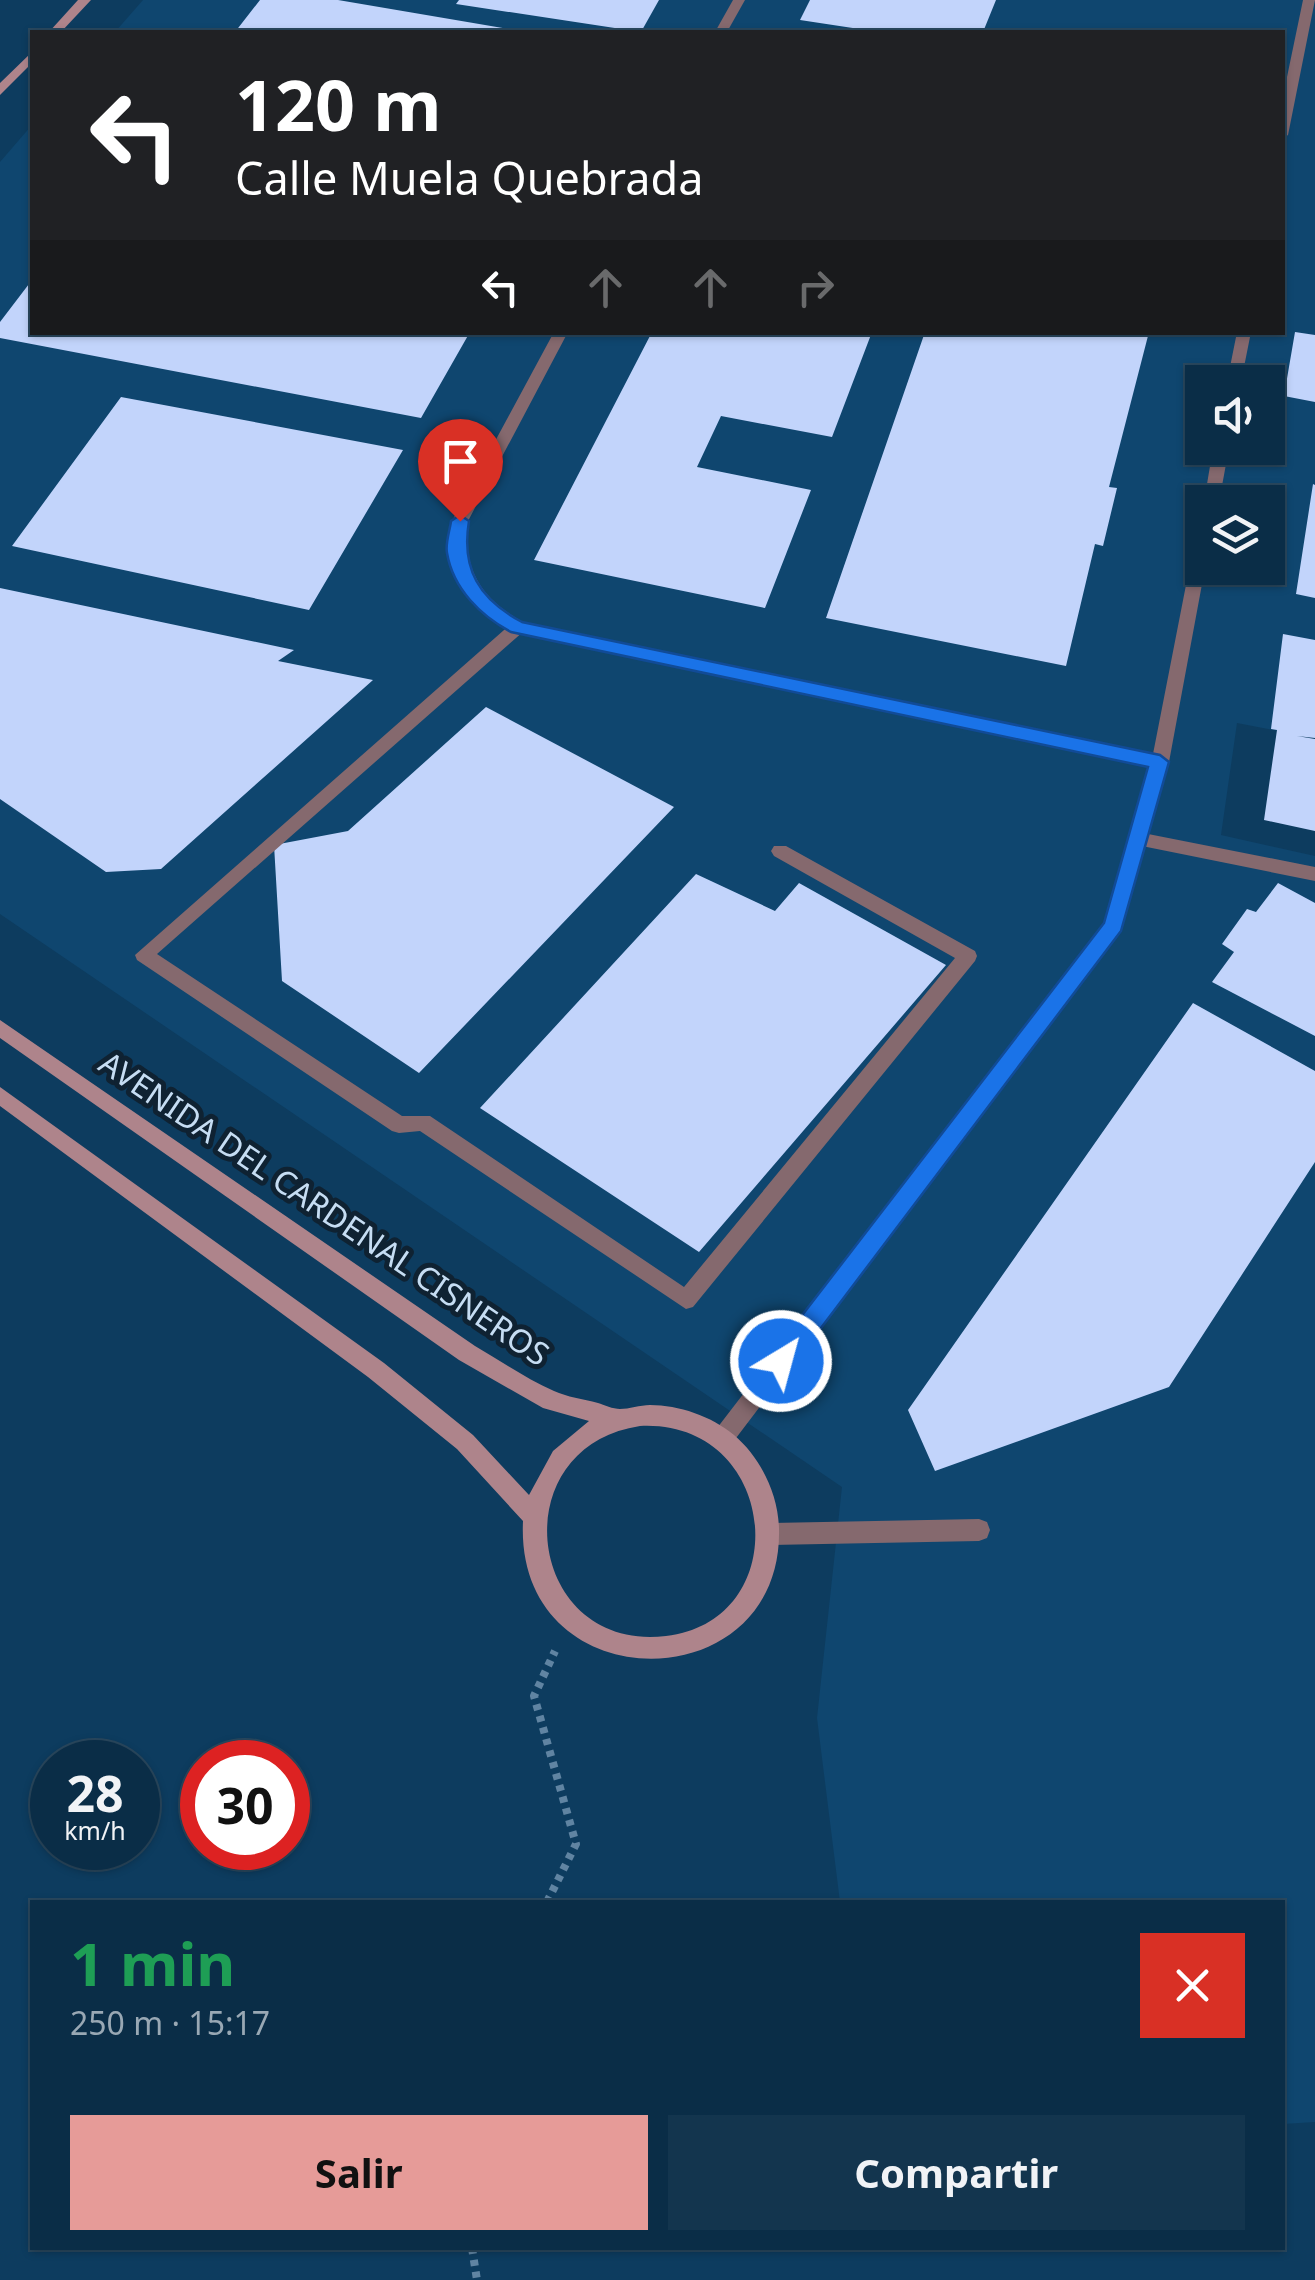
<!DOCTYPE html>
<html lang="es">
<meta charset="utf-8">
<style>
:root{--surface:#0a2d47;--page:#13354e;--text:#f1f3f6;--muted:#99a8b4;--line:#2a4960;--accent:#e69b98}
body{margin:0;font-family:"Noto Sans",sans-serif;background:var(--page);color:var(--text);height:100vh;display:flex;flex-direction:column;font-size:38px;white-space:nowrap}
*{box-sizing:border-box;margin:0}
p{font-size:32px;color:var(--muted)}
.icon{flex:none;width:55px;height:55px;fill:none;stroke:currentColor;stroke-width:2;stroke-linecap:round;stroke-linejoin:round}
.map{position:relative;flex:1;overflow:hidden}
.sheet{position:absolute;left:30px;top:1900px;width:1255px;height:350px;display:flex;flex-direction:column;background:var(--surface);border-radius:0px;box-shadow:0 2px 8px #0004,0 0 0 2px var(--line)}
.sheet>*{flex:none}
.top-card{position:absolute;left:30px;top:30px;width:1255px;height:305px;border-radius:0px;box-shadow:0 2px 8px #0004,0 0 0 2px var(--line);background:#202124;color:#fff;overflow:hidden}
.fabs{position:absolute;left:1185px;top:365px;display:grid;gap:20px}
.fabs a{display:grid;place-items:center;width:100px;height:100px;border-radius:0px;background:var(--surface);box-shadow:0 2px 8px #0004,0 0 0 2px var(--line);font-size:50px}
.speed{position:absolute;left:30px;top:1740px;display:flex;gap:20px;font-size:50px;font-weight:700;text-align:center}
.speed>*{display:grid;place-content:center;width:130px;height:130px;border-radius:50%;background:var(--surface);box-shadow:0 2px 8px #0004,0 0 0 2px var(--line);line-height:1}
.speed small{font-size:25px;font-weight:400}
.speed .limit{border:15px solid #d22;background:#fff;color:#111}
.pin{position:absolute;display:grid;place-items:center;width:85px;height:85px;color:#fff;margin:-102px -42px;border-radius:50% 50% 50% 0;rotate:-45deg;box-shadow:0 0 10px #0007}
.pin .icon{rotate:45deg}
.me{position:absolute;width:110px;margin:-55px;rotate:37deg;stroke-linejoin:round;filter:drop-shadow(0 0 8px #0008)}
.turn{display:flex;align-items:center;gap:35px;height:210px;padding:0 40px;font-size:45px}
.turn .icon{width:130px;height:130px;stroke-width:2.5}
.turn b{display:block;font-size:70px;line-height:85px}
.lanes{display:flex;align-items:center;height:95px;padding:0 40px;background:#0003;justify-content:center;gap:50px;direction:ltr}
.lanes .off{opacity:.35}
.round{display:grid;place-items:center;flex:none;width:105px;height:105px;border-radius:0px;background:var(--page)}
.head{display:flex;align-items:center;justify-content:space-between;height:170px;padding:0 40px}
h1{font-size:60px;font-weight:700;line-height:75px;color:#1e9e55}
.cta{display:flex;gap:20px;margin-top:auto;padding:20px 40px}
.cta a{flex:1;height:115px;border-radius:0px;background:var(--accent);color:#111;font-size:40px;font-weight:700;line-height:115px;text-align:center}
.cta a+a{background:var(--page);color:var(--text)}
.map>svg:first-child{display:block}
.built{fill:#0f466f;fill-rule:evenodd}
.building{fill:#c2d4fb}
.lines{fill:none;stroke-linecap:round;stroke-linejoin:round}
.path{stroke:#6084a2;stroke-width:8;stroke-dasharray:6 6;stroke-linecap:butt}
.lane{fill:#85696e;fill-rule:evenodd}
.street{fill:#85696e;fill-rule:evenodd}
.secondary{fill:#ae848b;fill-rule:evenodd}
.route{fill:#1a73e8;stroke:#114b97;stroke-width:2.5}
.labels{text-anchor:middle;stroke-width:10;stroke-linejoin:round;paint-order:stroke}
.street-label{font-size:32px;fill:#c6ddf3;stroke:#0f2232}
</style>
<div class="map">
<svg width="1315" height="2280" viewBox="0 0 1315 2280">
<rect width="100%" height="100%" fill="#0d3c5f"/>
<path class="built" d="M 143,0 L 1315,0 L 1315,738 L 1237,723 L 1221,835 L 1315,856 L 1315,2122 L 1283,2124 L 1282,1902 L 840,1902 L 817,1718 L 842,1487 L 0,914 L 0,162 L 32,125 L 32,332 L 1282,332 L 1282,32 L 115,32 ZM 1202,382 L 1268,382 L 1268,448 L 1202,448 ZM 1202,502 L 1268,502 L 1268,568 L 1202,568 Z"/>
<path class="building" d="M 260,0 L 338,0 L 526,32 L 235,32 Z
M 459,0 L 659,0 L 641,32 L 456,4 Z
M 810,0 L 996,0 L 983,32 L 879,32 L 800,20 Z
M 32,280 L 32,332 L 470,332 L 421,418 L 0,338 L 0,322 Z
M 652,332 L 872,332 L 832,437 L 721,416 L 697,467 L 811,490 L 765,608 L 534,560 Z
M 925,332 L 1149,332 L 1109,487 L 1117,488 L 1103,546 L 1095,544 L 1066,666 L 826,618 Z
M 1295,332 L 1315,335 L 1315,402 L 1284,396 Z
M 121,397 L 403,450 L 309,610 L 12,546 Z
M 1313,484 L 1315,485 L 1315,598 L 1296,594 Z
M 0,588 L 294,650 L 278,661 L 373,680 L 161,869 L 106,872 L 0,799 Z
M 1283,634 L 1315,640 L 1315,738 L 1297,736 L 1315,739 L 1315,831 L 1264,820 L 1277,730 L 1271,729 Z
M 486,707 L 674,807 L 419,1073 L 282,981 L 274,845 L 348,831 Z
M 696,874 L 775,911 L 799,883 L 946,965 L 699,1252 L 480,1108 Z
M 1278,883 L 1315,903 L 1315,1036 L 1212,982 L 1234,952 L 1222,944 L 1247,909 L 1256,912 Z
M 1193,1003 L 1315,1071 L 1315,1162 L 1169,1387 L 935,1471 L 908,1410 Z"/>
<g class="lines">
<path class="path" d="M 547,1902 L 576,1844 L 534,1696 L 555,1651
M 472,2248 L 477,2280"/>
<path class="lane" d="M 518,621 L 524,623 L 524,631 L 157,954 L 402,1116 L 430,1116 L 684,1287 L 955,958 L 774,856 L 771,851 L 774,846 L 786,846 L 975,951 L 977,956 L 975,961 L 693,1307 L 686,1309 L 420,1131 L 399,1133 L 392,1131 L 137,960 L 135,955 L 512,623 Z
M 1138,832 L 1315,867 L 1315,881 L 1132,844 L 1129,839 L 1132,834 Z
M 979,1519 L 987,1522 L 990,1530 L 987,1538 L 979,1541 L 771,1545 L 763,1542 L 760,1534 L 763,1526 L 771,1523 Z"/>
<path class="street" d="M 733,0 L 745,0 L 727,32 L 715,32 Z
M 1303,0 L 1315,0 L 1288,135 L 1282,139 L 1282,101 Z
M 554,332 L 568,332 L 468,521 C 463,569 480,598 523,622 L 1153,754 L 1194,544 L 1202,539 L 1202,568 L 1205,568 L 1169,762 L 1121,931 L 730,1446 L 722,1449 L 714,1446 L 711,1439 L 714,1432 L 1105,923 L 1150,766 L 518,633 C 469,615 447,571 452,521 Z
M 1237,332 L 1251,332 L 1241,382 L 1227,382 Z
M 1213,448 L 1229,448 L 1219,502 L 1204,502 Z"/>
<path class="secondary" d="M 78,0 L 91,0 L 61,32 L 49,32 Z
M 32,52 L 32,63 L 0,95 L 0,83 Z
M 0,1020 L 475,1346 C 501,1361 527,1379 554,1391 C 567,1397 583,1399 598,1403 C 604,1405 613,1409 620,1409 C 629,1409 640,1405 650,1405 C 679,1405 711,1416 734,1435 C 760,1457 778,1493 779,1528 C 784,1703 514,1704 523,1521 L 457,1449 L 368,1377 L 0,1106 L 0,1087 L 384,1363 L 473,1435 L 529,1495 L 553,1451 L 589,1421 L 543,1408 L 459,1360 L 0,1038 ZM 640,1426 C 779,1419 798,1620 666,1636 C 526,1653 500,1447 640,1426 Z"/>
</g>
<path class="route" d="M 460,515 L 469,521 C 461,569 479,599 522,622 L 1160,755 L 1169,762 L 1121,931 L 790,1369 L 781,1372 L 773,1369 L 769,1361 L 773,1353 L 1104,923 L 1148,767 L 511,632 C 481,616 453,589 447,553 C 445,543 450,530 451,521 Z"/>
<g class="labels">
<g class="street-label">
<text transform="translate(324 1209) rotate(34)" y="11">AVENIDA DEL CARDENAL CISNEROS</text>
</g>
</g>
</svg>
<div class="fabs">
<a><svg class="icon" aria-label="sound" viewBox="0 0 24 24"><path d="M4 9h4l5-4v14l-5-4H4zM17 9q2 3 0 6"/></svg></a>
<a><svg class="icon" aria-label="layers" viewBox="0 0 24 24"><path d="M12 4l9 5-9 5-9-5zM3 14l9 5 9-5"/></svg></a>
</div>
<div class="speed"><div>28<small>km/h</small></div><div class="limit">30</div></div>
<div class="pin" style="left:460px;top:521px;background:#d93025"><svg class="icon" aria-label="arrive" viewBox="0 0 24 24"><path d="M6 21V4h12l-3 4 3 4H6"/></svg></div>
<svg class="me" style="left:781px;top:1361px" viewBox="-20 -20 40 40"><circle r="17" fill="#1a73e8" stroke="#fff" stroke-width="3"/><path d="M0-11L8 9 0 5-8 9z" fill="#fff"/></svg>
<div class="top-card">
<div class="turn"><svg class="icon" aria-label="left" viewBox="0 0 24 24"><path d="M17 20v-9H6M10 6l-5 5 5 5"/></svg><div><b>120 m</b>Calle Muela Quebrada</div></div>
<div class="lanes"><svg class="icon" aria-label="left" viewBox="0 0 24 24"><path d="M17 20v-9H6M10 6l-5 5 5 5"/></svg><svg class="icon off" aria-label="ahead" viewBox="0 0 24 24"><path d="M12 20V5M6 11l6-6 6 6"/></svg><svg class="icon off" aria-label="ahead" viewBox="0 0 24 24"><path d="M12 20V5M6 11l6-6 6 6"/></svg><svg class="icon off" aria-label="right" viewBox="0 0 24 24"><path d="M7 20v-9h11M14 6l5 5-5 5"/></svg></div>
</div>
<section class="sheet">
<div class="head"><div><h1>1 min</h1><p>250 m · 15:17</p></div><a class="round" style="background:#d93025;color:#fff"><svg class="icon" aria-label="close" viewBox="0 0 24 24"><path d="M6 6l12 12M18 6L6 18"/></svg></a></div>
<div class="cta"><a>Salir</a><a>Compartir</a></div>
</section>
</div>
